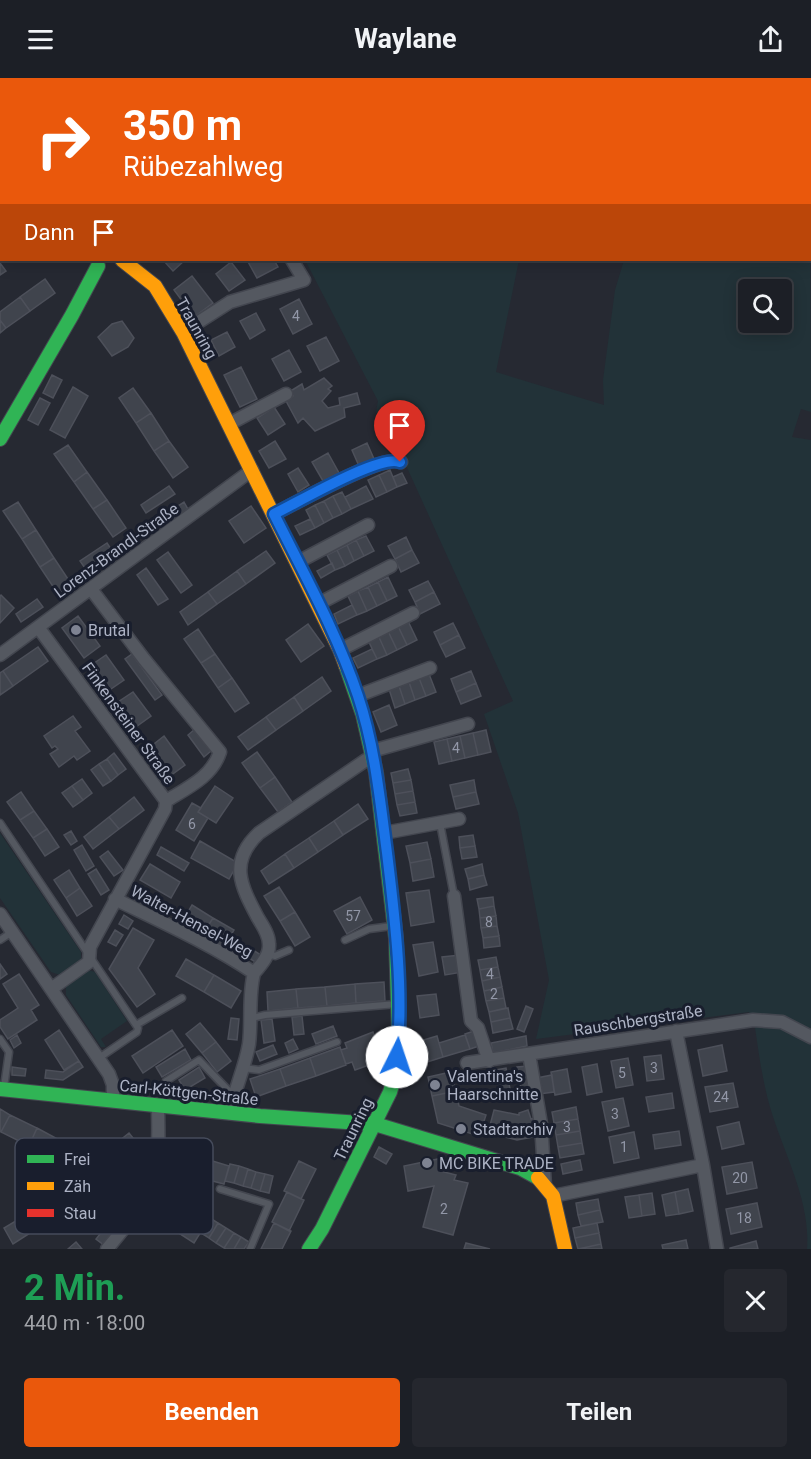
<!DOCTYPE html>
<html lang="de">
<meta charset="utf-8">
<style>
:root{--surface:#1c1f26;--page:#25272e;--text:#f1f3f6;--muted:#a0a2a7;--line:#3a3d43;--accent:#ea580c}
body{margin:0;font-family:Roboto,sans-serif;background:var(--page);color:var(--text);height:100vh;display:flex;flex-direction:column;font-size:22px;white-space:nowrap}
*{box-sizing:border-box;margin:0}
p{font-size:20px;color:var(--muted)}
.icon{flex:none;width:33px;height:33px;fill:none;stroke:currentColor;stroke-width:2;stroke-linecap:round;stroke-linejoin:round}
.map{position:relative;height:1171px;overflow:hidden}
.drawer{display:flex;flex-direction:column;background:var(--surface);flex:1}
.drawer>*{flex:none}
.guide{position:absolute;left:0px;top:0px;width:812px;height:183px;box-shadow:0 3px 15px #0003,0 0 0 2px var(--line);background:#ea580c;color:#fff;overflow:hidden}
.tools{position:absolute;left:738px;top:201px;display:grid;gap:12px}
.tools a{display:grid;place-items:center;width:54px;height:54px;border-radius:6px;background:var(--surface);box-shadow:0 3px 15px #0003,0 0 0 2px var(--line);font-size:30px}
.pin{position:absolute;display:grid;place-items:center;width:51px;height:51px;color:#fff;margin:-62px -26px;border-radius:50% 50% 50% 0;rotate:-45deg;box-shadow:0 0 6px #0007}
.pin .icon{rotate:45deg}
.me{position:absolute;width:66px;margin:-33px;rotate:4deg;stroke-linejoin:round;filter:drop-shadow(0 0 4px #0008)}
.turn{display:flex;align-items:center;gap:21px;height:126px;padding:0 24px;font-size:27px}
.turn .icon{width:78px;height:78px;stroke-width:2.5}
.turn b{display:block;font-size:42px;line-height:51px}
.then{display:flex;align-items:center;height:57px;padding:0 24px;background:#0003;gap:12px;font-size:22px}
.round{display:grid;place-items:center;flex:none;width:63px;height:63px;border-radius:6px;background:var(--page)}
.headline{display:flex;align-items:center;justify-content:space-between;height:102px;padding:0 24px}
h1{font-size:36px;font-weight:700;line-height:45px;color:#1e9e55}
.primary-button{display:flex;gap:12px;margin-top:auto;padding:12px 24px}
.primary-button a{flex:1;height:69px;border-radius:6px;background:var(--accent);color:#fff;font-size:24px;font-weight:700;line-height:69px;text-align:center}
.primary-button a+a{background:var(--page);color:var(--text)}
header{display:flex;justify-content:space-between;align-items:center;height:78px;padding:0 24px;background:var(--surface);font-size:27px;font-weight:700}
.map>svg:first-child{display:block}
.green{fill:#223238;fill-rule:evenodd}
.building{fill:#40444d;stroke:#4d505a;stroke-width:1.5}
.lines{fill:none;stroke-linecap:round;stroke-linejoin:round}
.lane-casing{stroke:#43464f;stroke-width:9}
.street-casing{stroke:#43464f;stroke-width:15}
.fast-casing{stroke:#43464f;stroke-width:16}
.slow-casing{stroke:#43464f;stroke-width:16}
.jam-casing{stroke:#43464f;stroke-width:16}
.lane{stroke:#545860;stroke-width:6}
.street{stroke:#545860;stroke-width:12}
.fast{stroke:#30b455;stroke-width:14}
.slow{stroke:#ff9f0a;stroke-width:14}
.jam{stroke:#e5322d;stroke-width:14}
.route-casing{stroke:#114b97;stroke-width:15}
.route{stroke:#1a73e8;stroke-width:10}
.poi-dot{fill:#7e8392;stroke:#191e2d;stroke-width:2}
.labels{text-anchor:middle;stroke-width:6;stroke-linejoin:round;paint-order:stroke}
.number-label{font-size:14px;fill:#9297a7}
.street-label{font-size:16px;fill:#adb3c5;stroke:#191e2d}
.poi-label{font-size:16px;fill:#adb3c5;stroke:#191e2d;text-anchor:start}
.key{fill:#191e2d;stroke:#454b5b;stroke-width:1.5}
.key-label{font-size:16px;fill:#adb3c5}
</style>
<header><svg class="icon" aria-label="menu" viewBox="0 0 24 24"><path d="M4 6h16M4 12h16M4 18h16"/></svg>Waylane<svg class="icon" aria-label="share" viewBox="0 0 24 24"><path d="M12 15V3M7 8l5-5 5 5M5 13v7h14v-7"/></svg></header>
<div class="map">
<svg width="811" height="1171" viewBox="0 0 811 1171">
<rect width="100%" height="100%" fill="#262932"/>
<path class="green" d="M 489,0 L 589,0 L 489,1 Z
M 810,128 L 811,334 L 801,331 L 792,359 L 811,362 L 811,1171 L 807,1171 C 811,1123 783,1074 770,1029 C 762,1001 758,971 754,942 L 751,942 L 749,934 L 536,961 L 549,902 L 518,735 L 484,636 L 513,623 L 404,383 L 376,334 L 378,323 L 305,182 L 519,182 L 496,294 L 604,327 L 603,302 L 615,212 L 624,182 L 810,182 ZM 748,212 L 782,212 L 782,244 L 748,244 Z
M 0,755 L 81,874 L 81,882 L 60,897 L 51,894 L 0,820 Z
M 88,892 L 95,894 L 127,943 L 101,961 L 106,969 L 101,969 L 66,917 L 66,907 Z"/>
<path class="building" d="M 811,36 L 811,114 L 810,113 Z
M 163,182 L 185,182 L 173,193 Z
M 247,182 L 274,182 L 278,189 L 257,200 Z
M 231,184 L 245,202 L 229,213 L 216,196 Z
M 0,185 L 6,193 L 0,197 Z
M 192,198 L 213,225 L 194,239 L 174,212 Z
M 45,201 L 55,215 L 30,233 L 20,219 Z
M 20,219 L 30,233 L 6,250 L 0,242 L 0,234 Z
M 299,221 L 312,246 L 293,256 L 280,231 Z
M 256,235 L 265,252 L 250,261 L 240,243 Z
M 0,242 L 6,250 L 0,255 Z
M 122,243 L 134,260 L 128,269 L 112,278 L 98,259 L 112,246 Z
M 227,254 L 235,269 L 219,278 L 211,262 Z
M 326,259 L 339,283 L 320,293 L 307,268 Z
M 289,272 L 301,294 L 284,303 L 272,281 Z
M 241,289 L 257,321 L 240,329 L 224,297 Z
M 52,297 L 62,302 L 53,320 L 43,315 Z
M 324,300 L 332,308 L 328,311 L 331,313 L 322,323 L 328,330 L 340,327 L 339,320 L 357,315 L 360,326 L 344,330 L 345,339 L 315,353 L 303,340 L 298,345 L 286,323 L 293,318 L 289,314 L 302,306 L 304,312 Z
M 73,309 L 88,318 L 65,360 L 50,352 Z
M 133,310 L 151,335 L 136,345 L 119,320 Z
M 40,320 L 50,325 L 38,347 L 28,342 Z
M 274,329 L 285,346 L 268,357 L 257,340 Z
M 151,335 L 169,363 L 154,373 L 136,345 Z
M 169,363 L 188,389 L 173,400 L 154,373 Z
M 275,363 L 286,381 L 269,390 L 259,373 Z
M 367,365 L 374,381 L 359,388 L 352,372 Z
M 68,367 L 87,394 L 74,404 L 54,376 Z
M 328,375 L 339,395 L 323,403 L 312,384 Z
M 298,390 L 309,407 L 298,414 L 288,396 Z
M 390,392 L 397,409 L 387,414 L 379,397 Z
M 87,394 L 107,422 L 93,431 L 74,404 Z
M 402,395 L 407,405 L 397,409 L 393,399 Z
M 379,397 L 387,414 L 376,419 L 368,402 Z
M 169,408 L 175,416 L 146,435 L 141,427 Z
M 366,408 L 373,421 L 351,431 L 345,419 Z
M 342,414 L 351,431 L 342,436 L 333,418 Z
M 333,418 L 342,436 L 333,440 L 324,423 Z
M 107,422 L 126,450 L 113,459 L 93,431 Z
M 324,423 L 333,440 L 324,445 L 315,427 Z
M 18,424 L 36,452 L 22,461 L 3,433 Z
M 184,424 L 189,433 L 161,451 L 155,443 Z
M 315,427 L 324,445 L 315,450 L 306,432 Z
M 251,428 L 266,450 L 244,465 L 229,443 Z
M 310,441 L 315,450 L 300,457 L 295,448 Z
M 36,452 L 54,480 L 40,489 L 22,461 Z
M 366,458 L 374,473 L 364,478 L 356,462 Z
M 406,459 L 412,472 L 395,481 L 388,468 Z
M 356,462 L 364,478 L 354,483 L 347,467 Z
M 107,465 L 113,474 L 87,493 L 80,483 Z
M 347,467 L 354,483 L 345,488 L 337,472 Z
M 337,472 L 345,488 L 335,492 L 327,477 Z
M 412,472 L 419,485 L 401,494 L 395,481 Z
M 266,473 L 275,485 L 246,506 L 237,493 Z
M 168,474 L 192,507 L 181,515 L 157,482 Z
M 54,480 L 72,507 L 58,516 L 40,489 Z
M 332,485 L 335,492 L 321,500 L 317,493 Z
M 146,490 L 168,521 L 158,527 L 137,497 Z
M 237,493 L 246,506 L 217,526 L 208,514 Z
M 388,499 L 397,518 L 387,523 L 378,504 Z
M 428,503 L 434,514 L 415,524 L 409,512 Z
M 378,504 L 387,523 L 377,528 L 368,509 Z
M 368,509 L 377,528 L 367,533 L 358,513 Z
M 358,513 L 367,533 L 357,537 L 348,518 Z
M 208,514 L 217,526 L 188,547 L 180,534 Z
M 434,514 L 440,526 L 420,536 L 415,524 Z
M 1,517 L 14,530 L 0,545 L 0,518 Z
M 37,521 L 43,529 L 21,544 L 16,536 Z
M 352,527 L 357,537 L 338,546 L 334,536 Z
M 78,538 L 100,568 L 84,580 L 62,550 Z
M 408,543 L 417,562 L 407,567 L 398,548 Z
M 453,545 L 459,557 L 440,567 L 434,554 Z
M 308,546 L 324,568 L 301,584 L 286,562 Z
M 398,548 L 407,567 L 397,572 L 388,553 Z
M 198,551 L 215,576 L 201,585 L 184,561 Z
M 388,553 L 397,572 L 387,577 L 378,557 Z
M 378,557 L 387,577 L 377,581 L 368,562 Z
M 459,557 L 465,570 L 446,579 L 440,567 Z
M 38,569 L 48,583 L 13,608 L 3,593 Z
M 372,571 L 377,581 L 358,590 L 353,580 Z
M 132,576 L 162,617 L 155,622 L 125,581 Z
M 215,576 L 232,600 L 218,610 L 201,585 Z
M 106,577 L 124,602 L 108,613 L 90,588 Z
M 3,593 L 13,608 L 0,617 L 0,595 Z
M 471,593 L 476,605 L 456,614 L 451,601 Z
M 429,596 L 436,614 L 426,618 L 419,600 Z
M 322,599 L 331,613 L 303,633 L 294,619 Z
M 232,600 L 249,625 L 235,634 L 218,610 Z
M 419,600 L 426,618 L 415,622 L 409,604 Z
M 409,604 L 415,622 L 405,626 L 399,608 Z
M 476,605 L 481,618 L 461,626 L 456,614 Z
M 399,608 L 405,626 L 395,630 L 389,611 Z
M 133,614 L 151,638 L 133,651 L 115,626 Z
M 294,619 L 303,633 L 276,652 L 266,639 Z
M 389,627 L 397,647 L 381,654 L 373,634 Z
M 73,638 L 81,649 L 75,653 L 90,673 L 77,682 L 74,678 L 59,689 L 50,676 L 58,671 L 55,668 L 52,670 L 44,658 Z
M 266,639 L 276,652 L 248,672 L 238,659 Z
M 195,651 L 211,673 L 204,679 L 188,657 Z
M 486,652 L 491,674 L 478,677 L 473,655 Z
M 473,655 L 478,677 L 465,680 L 460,658 Z
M 164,658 L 185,687 L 170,698 L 149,670 Z
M 460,658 L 465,680 L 452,683 L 447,661 Z
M 447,661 L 452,683 L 439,686 L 434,664 Z
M 257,674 L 275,699 L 260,710 L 242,685 Z
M 114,675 L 126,691 L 118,697 L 107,681 Z
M 107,681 L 118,697 L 111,703 L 99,686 Z
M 99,686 L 111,703 L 103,708 L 91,692 Z
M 408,691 L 411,702 L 393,705 L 391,695 Z
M 275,699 L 292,724 L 278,734 L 260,710 Z
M 82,701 L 92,715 L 83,722 L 72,708 Z
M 411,702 L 413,713 L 395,716 L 393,705 Z
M 474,702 L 476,714 L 453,719 L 450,707 Z
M 72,708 L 83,722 L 73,729 L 62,715 Z
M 215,708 L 233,720 L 216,745 L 198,734 Z
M 413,713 L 415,724 L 397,727 L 395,716 Z
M 21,714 L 34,733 L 20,742 L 7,724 Z
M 476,714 L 479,726 L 456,731 L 453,719 Z
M 134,719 L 144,732 L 119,751 L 109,739 Z
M 415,724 L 417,735 L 400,738 L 397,727 Z
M 192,725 L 201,730 L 198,734 L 208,740 L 194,763 L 176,752 Z
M 358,726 L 368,741 L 343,757 L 334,743 Z
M 34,733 L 47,751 L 33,760 L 20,742 Z
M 109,739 L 119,751 L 93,771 L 84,759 Z
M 334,743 L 343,757 L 318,774 L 309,760 Z
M 47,751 L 59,769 L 45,778 L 33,760 Z
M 71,753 L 77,763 L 71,767 L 64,757 Z
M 473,757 L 475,768 L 460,770 L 459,759 Z
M 309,760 L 318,774 L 294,790 L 285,776 Z
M 200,763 L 238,785 L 229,801 L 191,780 Z
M 427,764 L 431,781 L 410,785 L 406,768 Z
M 82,767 L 94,788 L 86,793 L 74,772 Z
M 475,768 L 477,779 L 462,781 L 460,770 Z
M 161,769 L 189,785 L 184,793 L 157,777 Z
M 108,773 L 123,792 L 114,798 L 100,779 Z
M 285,776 L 294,790 L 269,806 L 261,793 Z
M 431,781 L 434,799 L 413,803 L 410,785 Z
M 150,786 L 180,804 L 171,820 L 140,802 Z
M 482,786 L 484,797 L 468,801 L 465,791 Z
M 96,791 L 109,812 L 101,817 L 88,796 Z
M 69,792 L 80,810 L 66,820 L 54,802 Z
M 484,797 L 487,807 L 470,812 L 468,801 Z
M 279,809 L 295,834 L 280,843 L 264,818 Z
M 80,810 L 92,828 L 77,838 L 66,820 Z
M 429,812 L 434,844 L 411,848 L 406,815 Z
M 136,813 L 170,831 L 166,839 L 131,821 Z
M 360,819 L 372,842 L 347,856 L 334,833 Z
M 493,819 L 494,828 L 479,831 L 477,821 Z
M 192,827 L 213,840 L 203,856 L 182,844 Z
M 494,828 L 496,838 L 480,840 L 479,831 Z
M 295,834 L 310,859 L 295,868 L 280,843 Z
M 124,837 L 133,843 L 128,851 L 119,846 Z
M 496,838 L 497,848 L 481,850 L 480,840 Z
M 213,840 L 234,852 L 224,869 L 203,856 Z
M 497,848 L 499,858 L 483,860 L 481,850 Z
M 133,850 L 154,862 L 138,890 L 155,916 L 137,929 L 109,891 Z
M 115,852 L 123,857 L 116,868 L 108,864 Z
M 499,858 L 500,868 L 484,870 L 483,860 Z
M 233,860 L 261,877 L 257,885 L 228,867 Z
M 433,864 L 438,894 L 419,898 L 413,867 Z
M 460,877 L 463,894 L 445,897 L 442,879 Z
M 496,879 L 498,889 L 480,892 L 478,882 Z
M 186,881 L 214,897 L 204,914 L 176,898 Z
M 0,886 L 7,896 L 0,901 Z
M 498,889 L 500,899 L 482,903 L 480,892 Z
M 19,896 L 39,927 L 31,932 L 37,942 L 8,961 L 0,949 L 0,942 L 18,930 L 3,906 Z
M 214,897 L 241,913 L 231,930 L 204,914 Z
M 500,899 L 502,909 L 484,913 L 482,903 Z
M 384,904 L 385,923 L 356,925 L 355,906 Z
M 355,906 L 356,925 L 327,928 L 325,909 Z
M 325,909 L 327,928 L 298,930 L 296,911 Z
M 502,909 L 504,920 L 486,923 L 484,913 Z
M 296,911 L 298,930 L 268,933 L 267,914 Z
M 436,916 L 439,937 L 420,940 L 417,918 Z
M 504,920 L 506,930 L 489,934 L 486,923 Z
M 526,928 L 533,931 L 524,954 L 517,951 Z
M 508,930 L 510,940 L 491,944 L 489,934 Z
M 302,938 L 304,956 L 294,957 L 292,939 Z
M 231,940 L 239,941 L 237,962 L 228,961 Z
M 510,940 L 513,951 L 493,955 L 491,944 Z
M 272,941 L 275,963 L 264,965 L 261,942 Z
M 200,945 L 216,964 L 202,975 L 186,956 Z
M 333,948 L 337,958 L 316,966 L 312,956 Z
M 59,952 L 79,983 L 64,992 L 45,962 Z
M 172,952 L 183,968 L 143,995 L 132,978 Z
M 477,952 L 482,967 L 470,971 L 465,956 Z
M 373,954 L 383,982 L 355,992 L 352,984 L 346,986 L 341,972 L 347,970 L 345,965 Z
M 17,957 L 21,965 L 14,970 L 10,962 Z
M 465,957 L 470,971 L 443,979 L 439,965 Z
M 437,958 L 443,979 L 424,985 L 417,964 Z
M 526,958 L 527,968 L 493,975 L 491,965 Z
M 293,961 L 298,971 L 289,975 L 285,965 Z
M 216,964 L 231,983 L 217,994 L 202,975 Z
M 273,967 L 277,976 L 260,983 L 256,974 Z
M 722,967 L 727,993 L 703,998 L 698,972 Z
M 340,969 L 346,987 L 316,998 L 310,980 Z
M 185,971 L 191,982 L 162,999 L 156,989 Z
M 661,977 L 664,1001 L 647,1003 L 644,979 Z
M 310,980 L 316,998 L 286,1008 L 280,991 Z
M 628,980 L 633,1007 L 616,1010 L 611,983 Z
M 79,983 L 83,989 L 63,1002 L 45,1000 L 46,992 L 63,994 Z
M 597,986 L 602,1014 L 587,1017 L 582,989 Z
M 528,988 L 532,1016 L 522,1017 L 517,989 Z
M 12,989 L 26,991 L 25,998 L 12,997 Z
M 199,989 L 205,1000 L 185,1012 L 179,1002 Z
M 506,990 L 511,1016 L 501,1019 L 495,992 Z
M 280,991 L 286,1008 L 256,1019 L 250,1001 Z
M 567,991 L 571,1014 L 555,1017 L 551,994 Z
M 451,994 L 456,1013 L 432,1018 L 428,999 Z
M 552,997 L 554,1014 L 539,1016 L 536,1000 Z
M 733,1005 L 738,1029 L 710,1034 L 705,1009 Z
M 456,1013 L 459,1028 L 486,1037 L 479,1058 L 438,1045 L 432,1018 Z
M 672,1015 L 674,1030 L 649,1034 L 646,1019 Z
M 623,1020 L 629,1048 L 608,1053 L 602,1024 Z
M 576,1029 L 578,1041 L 554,1045 L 552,1034 Z
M 0,1031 L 10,1037 L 1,1054 L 0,1053 Z
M 494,1032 L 519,1037 L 519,1035 L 528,1032 L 531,1041 L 535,1040 L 539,1058 L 517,1062 L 488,1055 Z
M 10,1037 L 37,1050 L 29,1068 L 1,1054 Z
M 578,1041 L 580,1053 L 556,1057 L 554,1045 Z
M 739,1044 L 744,1066 L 722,1071 L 717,1049 Z
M 37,1050 L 65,1065 L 56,1081 L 29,1068 Z
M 580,1053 L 582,1065 L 558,1069 L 556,1057 Z
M 679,1053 L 681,1067 L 655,1071 L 653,1057 Z
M 634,1054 L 639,1080 L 614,1085 L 609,1059 Z
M 129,1055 L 141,1070 L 116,1089 L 104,1075 Z
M 582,1065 L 584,1076 L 560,1080 L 558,1069 Z
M 379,1069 L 392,1076 L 386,1086 L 374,1079 Z
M 206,1081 L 229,1088 L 224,1106 L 201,1100 Z
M 438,1081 L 440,1093 L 456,1097 L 454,1102 L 468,1105 L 453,1157 L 423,1149 L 434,1108 L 408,1113 L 404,1088 Z
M 580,1082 L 582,1092 L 563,1096 L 561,1086 Z
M 299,1083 L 316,1091 L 301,1121 L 284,1113 Z
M 752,1084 L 757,1110 L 727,1116 L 722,1089 Z
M 230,1086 L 239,1088 L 234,1105 L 225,1103 Z
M 239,1088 L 248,1091 L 243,1108 L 234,1105 Z
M 248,1091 L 256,1094 L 251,1110 L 243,1108 Z
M 256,1094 L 265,1096 L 260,1113 L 251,1110 Z
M 265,1096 L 273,1098 L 269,1115 L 260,1113 Z
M 688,1111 L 693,1133 L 679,1136 L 675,1114 Z
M 287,1114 L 304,1122 L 289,1153 L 272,1144 Z
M 675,1114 L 679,1136 L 666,1138 L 662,1117 Z
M 652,1115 L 655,1136 L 642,1138 L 639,1117 Z
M 639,1117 L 642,1138 L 629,1140 L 625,1119 Z
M 598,1121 L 600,1132 L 578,1137 L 576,1125 Z
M 757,1125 L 762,1149 L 731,1156 L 726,1131 Z
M 124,1126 L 132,1133 L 105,1168 L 96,1161 Z
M 600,1132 L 603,1144 L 581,1148 L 578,1137 Z
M 29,1135 L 38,1150 L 13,1166 L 4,1150 Z
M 184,1136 L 204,1149 L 194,1165 L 174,1152 Z
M 210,1140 L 218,1145 L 209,1160 L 201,1155 Z
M 218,1145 L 226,1150 L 216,1165 L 209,1160 Z
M 274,1145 L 291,1153 L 282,1171 L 261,1171 Z
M 597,1145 L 599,1155 L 575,1160 L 573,1150 Z
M 226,1150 L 234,1155 L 224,1170 L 216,1165 Z
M 234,1155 L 241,1159 L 234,1171 L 226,1171 L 224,1170 Z
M 599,1155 L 601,1166 L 578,1171 L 575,1160 Z
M 241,1159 L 249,1164 L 244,1171 L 234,1171 Z
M 686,1162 L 688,1171 L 663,1171 L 662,1167 Z
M 756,1163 L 758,1171 L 730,1171 L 730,1170 Z
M 76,1164 L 82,1171 L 68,1171 Z
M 466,1165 L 490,1171 L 464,1171 Z
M 601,1166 L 602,1171 L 579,1171 Z"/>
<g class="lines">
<defs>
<path id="lane" d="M 0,91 L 2,92
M 0,745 L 138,950 L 137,954 L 99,980
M 440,745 L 454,818
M 0,862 L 12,854
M 345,862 L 369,851 L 392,848
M 267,876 L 275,878 L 289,872
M 252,940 L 265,937 L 397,926
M 136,947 L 182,920
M 0,961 L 9,974 L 4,1009
M 243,990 L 259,992 L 337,964
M 166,1003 L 199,982 L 230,1014 L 234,1016
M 220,1111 L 269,1126 L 250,1171"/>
<path id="street" d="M 183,254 L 230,224 L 304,202 L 292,182
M 229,346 L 286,316
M 274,436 C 297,425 381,376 401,384
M 298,484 L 368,447
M 91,511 L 144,581 L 220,674 C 212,699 187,710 166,723
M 318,526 L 391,488
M 38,549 L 166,723 L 165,731 L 90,869 L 89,884 L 51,911
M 340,572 L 413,535
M 0,577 L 252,392
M 357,618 L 430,590
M 372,673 L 468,646
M 384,755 L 459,741
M 454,818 L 471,943 L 478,950 L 489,983
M 115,821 C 162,844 211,866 254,895 C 248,918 252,943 249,966 C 245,990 234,1012 230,1035
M 0,836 L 109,996 L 113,1007 L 113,1023
M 254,895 C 261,887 270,877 269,866 C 269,857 263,848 258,840 C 241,808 228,784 259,755 L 366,682 L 374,680
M 676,953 L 703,1087 L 717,1171
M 529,976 L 541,1046 L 545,1108
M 467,985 L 753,942 L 782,944 L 811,959
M 553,1118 L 703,1087
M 107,1171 C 126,1148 149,1122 155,1093 C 160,1072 158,1049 158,1028"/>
<path id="fast" d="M 0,361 L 72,237 L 98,188
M 0,1011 L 260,1038 L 375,1046 L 520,1090 L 538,1100
M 309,1171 L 322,1151 L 390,1014 L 394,1001 L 399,957 L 396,860 L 376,694 L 363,637 L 346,588"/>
<path id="slow" d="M 0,72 L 2,73
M 122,182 L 155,208 L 183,254 L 340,572 L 346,588
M 538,1100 L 553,1118 L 565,1171"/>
<path id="jam" d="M 222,2 L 223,0"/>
</defs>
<use href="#lane" class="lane-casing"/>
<use href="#street" class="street-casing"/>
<use href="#fast" class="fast-casing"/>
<use href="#slow" class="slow-casing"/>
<use href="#jam" class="jam-casing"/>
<use href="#lane" class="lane"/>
<use href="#street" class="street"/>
<use href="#fast" class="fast"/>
<use href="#slow" class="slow"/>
<use href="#jam" class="jam"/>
</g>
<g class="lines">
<defs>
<path id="route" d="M 397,979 C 404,913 395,841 387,775 C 380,722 375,669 358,618 C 337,555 304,496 274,436 C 297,425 380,376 400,384"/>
</defs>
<use href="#route" class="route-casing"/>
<use href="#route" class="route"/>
</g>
<g class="poi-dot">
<circle cx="76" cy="552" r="6"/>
<circle cx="435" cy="1007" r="6"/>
<circle cx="461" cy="1051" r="6"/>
<circle cx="427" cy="1085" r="6"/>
</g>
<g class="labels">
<g class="number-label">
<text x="296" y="243">4</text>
<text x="456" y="675">4</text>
<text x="192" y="751">6</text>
<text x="353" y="843">57</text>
<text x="489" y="849">8</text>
<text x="490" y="901">4</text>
<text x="494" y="921">2</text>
<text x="654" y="995">3</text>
<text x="622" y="1000">5</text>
<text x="721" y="1024">24</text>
<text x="615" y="1041">3</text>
<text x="567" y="1054">3</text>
<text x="624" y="1074">1</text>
<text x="740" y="1105">20</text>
<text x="444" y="1136">2</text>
<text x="744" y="1145">18</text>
</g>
<g class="street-label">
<text transform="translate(197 250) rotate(61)" y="6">Traunring</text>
<text transform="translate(116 472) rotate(-36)" y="6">Lorenz-Brandl-Straße</text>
<text transform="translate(129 645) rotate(54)" y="6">Finkensteiner Straße</text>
<text transform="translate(192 843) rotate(28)" y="6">Walter-Hensel-Weg</text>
<text transform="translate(638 942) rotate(-9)" y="6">Rauschbergstraße</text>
<text transform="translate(189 1014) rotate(6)" y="6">Carl-Köttgen-Straße</text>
<text transform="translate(353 1051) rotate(-64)" y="6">Traunring</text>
</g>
<g class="poi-label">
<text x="88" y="558">Brutal</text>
<text x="447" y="1004">Valentina's<tspan x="447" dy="18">Haarschnitte</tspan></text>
<text x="473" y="1057">Stadtarchiv</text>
<text x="439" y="1091">MC BIKE TRADE</text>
</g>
</g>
<rect x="15" y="1060" width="198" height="96" rx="9" class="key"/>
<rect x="27" y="1077" width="27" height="8" fill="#30b455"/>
<rect x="27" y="1104" width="27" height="8" fill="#ff9f0a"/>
<rect x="27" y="1131" width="27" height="8" fill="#e5322d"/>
<g class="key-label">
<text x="64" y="1087">Frei</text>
<text x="64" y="1114">Zäh</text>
<text x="64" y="1141">Stau</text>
</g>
</svg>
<div class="tools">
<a><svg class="icon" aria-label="search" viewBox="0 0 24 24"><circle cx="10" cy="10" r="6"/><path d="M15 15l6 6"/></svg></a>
</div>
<div class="pin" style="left:400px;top:384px;background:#d93025"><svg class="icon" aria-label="arrive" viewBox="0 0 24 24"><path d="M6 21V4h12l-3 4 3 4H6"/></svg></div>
<svg class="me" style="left:397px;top:979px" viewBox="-20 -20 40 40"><circle r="19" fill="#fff"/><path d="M0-13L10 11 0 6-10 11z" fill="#1a73e8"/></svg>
<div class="guide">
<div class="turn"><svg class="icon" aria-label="right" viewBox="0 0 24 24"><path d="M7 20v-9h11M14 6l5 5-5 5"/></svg><div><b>350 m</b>Rübezahlweg</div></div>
<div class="then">Dann<svg class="icon" aria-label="arrive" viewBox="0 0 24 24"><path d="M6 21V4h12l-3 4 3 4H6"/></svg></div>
</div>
</div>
<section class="drawer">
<div class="headline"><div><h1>2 Min.</h1><p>440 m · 18:00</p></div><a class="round"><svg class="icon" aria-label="close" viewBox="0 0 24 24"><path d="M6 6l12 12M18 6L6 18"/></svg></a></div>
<div class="primary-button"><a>Beenden</a><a>Teilen</a></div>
</section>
